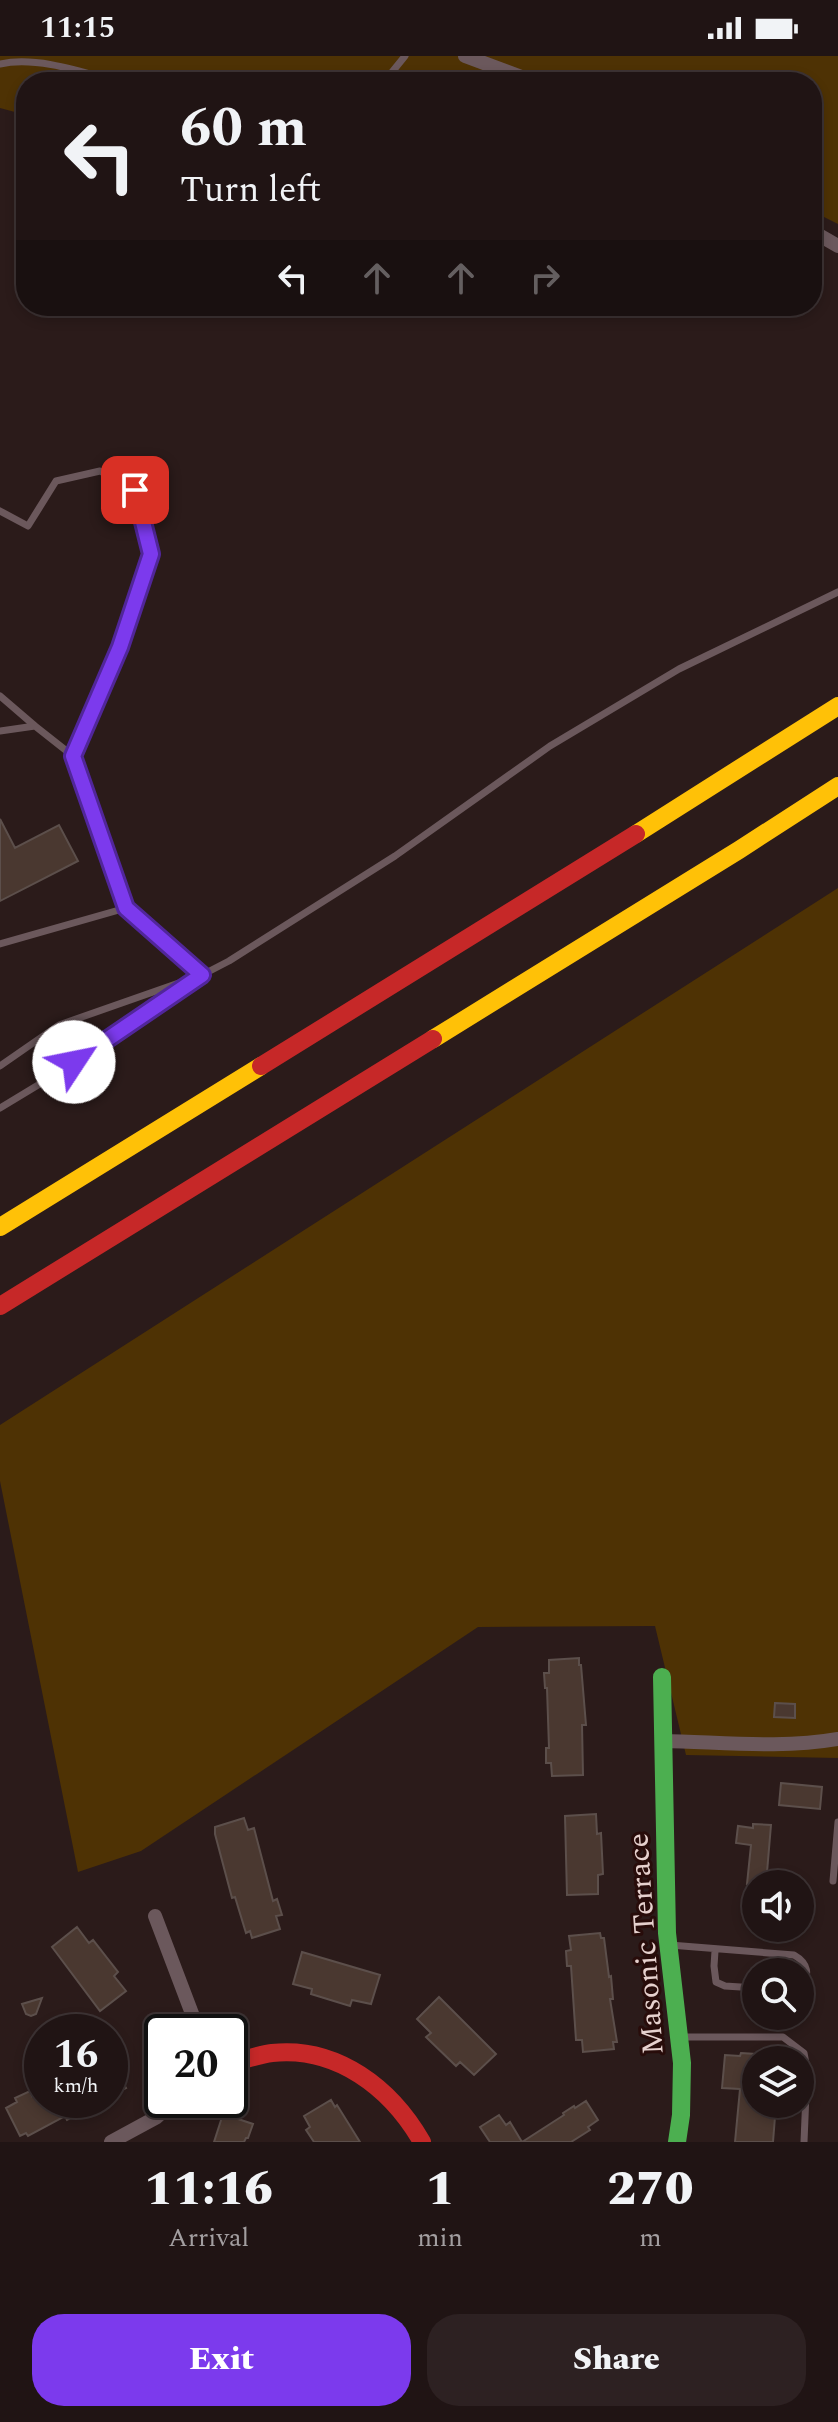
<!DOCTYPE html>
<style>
:root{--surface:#201414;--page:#2d2122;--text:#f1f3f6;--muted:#a29ea0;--line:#3d3334;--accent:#7c3aed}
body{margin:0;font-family:Spectral,serif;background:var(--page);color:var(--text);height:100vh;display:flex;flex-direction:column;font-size:30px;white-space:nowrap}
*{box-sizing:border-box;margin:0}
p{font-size:26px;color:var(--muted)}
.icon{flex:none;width:44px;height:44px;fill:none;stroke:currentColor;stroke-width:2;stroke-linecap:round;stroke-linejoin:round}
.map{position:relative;height:2086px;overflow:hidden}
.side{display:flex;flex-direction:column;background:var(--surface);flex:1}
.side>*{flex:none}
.banner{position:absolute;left:16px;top:16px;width:806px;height:244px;border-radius:32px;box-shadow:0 4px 12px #0003,0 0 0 2px var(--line);background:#201414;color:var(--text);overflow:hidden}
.controls{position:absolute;left:742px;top:1814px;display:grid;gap:16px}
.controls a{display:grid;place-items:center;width:72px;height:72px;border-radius:50%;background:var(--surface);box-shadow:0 4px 12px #0003,0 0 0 2px var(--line);font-size:40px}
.speed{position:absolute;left:24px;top:1958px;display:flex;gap:16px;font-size:40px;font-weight:700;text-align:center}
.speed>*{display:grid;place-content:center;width:104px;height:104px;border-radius:50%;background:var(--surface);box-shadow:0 4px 12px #0003,0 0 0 2px var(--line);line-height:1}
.speed small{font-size:20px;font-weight:400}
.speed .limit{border:4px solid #111;border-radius:12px;background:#fff;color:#111}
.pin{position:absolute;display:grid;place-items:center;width:68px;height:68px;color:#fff;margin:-34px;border-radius:16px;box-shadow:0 4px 12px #0006}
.me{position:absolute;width:88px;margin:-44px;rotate:56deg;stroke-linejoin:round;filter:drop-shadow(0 0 6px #0008)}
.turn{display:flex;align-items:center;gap:28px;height:168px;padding:0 32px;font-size:36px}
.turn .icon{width:104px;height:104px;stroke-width:2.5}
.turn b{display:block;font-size:56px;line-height:68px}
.lanes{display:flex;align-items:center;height:76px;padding:0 32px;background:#0003;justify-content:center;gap:40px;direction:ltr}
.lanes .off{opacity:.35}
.eta{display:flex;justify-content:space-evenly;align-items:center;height:136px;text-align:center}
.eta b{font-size:48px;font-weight:800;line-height:56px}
.action{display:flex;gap:16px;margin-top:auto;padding:16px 32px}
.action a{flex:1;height:92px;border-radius:32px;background:var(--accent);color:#fff;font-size:32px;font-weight:800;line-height:92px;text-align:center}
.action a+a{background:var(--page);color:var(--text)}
.status{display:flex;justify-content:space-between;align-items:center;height:56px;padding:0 40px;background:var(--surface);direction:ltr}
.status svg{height:22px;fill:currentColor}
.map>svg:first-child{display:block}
.green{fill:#4e3204}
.building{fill:#4a3830;stroke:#5c4f4b;stroke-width:2}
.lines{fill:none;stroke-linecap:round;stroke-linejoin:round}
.lane{stroke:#6b585c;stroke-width:7}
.street{stroke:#6b585c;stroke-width:14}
.fast{stroke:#4caf50;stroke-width:18}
.slow{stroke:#ffc107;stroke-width:18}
.jam{stroke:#c62828;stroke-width:18}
.route-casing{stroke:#51269a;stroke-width:20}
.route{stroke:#7c3aed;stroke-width:14}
.labels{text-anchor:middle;stroke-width:6;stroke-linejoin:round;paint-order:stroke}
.street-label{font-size:30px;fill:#e6d1ce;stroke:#280c0a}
</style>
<div class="status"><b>11:15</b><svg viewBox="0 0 49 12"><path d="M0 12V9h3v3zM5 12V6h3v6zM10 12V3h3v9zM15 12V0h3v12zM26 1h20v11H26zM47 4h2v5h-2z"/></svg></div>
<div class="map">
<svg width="838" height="2086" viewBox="0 0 838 2086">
<rect width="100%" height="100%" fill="#2b1b1a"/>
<path class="green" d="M 0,0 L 838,0 L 838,168 L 812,155 L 812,26 L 26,26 L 26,59 L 0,52 Z
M 838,832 L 838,1702 L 686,1699 L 655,1570 L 478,1571 L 141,1795 L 78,1816 L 0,1425 L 0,1369 Z"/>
<path class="building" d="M 0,763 L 15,792 L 59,769 L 78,805 L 0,845 Z
M 579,1602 L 579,1609 L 581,1609 L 586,1669 L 582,1669 L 583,1719 L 552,1720 L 551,1707 L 546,1707 L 546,1692 L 549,1692 L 547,1632 L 545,1632 L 544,1617 L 549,1617 L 549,1604 Z
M 775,1647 L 795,1648 L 795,1662 L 774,1661 Z
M 781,1727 L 822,1731 L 820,1753 L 779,1749 Z
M 596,1758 L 597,1778 L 601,1777 L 603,1818 L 598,1819 L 598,1838 L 567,1839 L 565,1760 Z
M 244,1762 L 248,1774 L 254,1772 L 273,1845 L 277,1843 L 282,1859 L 276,1860 L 280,1873 L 252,1882 L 250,1875 L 246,1877 L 235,1841 L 232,1842 L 215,1778 L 215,1771 Z
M 753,1768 L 771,1769 L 766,1828 L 747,1828 L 751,1789 L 736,1787 L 738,1770 L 753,1772 Z
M 77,1871 L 89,1887 L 93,1884 L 118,1916 L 114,1920 L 126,1935 L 100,1955 L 52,1891 Z
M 600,1877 L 601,1882 L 604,1882 L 609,1921 L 611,1920 L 613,1943 L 610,1943 L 617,1986 L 613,1986 L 614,1993 L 583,1996 L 582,1984 L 576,1984 L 571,1910 L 567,1910 L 566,1895 L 571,1894 L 569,1880 Z
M 302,1896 L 380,1919 L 371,1948 L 352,1944 L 350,1950 L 311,1938 L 312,1933 L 293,1928 Z
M 439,1941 L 496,1998 L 474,2019 L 460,2006 L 456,2010 L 426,1981 L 431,1977 L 417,1963 Z
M 42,1942 L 36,1958 L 31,1960 L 26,1958 L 22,1948 Z
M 741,1997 L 756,1998 L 756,2048 L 776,2048 L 773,2086 L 735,2086 L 740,2033 L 722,2032 L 725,1999 L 740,2000 Z
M 110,2002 L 126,2032 L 110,2040 Z
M 30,2035 L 32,2040 L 42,2035 L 42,2044 L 104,2044 L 67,2064 L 65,2060 L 28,2080 L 26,2077 L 20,2080 L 6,2052 L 17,2046 L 15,2042 Z
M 331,2044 L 335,2051 L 337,2049 L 360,2086 L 314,2086 L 306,2074 L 310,2071 L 304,2060 Z
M 586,2045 L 598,2064 L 588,2071 L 590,2074 L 571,2086 L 490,2086 L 480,2071 L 499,2059 L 506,2069 L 510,2066 L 522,2086 L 564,2059 L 563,2057 L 574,2050 L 575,2052 Z
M 223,2058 L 253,2068 L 248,2082 L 246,2082 L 244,2086 L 214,2086 Z"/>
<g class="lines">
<path class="lane" d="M 0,8 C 37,0 82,16 118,26
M 384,26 L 405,0
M 0,455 L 28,470 L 56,425 L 100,415 L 135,434 L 151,498 L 120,591 L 73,700
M 0,640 L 35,670
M 0,675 L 35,670 L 73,700 L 126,852
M 0,888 L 126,852 L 202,919 L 229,905 L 395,800 L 550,690 L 679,613 L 838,536
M 0,1010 L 59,969 L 193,922
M 0,1052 L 48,1023 L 202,919
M 833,1825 L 838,1766
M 670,1889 L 794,1899 C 808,1907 811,1919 800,1932
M 715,1895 L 714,1910 L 716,1926 L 725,1930 L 756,1932
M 683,1981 L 783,1981 L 804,1997 L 807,2013 L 804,2086"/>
<path class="street" d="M 465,0 L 535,26
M 812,175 L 838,190
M 663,1685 C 721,1686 781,1693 838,1683
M 155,1860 L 199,1976
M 111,2086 L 157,2061 L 175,2044"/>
<path class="fast" d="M 662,1621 L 667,1877 L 682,2007 L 681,2059 L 677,2086"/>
<path class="slow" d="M 636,778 L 838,650
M 433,983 L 739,794 L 838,730
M 0,1171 L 261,1010"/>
<path class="jam" d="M 261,1010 L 636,778
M 0,1250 L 433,983
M 230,2007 C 244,2004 258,1999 272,1997 C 337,1990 391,2032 422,2086"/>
</g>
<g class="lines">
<defs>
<path id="route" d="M 74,1006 L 202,919 L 126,852 L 73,700 L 120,591 L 151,498 L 135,434"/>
</defs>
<use href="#route" class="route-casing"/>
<use href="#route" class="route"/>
</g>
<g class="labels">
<g class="street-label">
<text transform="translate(645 1888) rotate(-94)" y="10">Masonic Terrace</text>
</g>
</g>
</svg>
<div class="controls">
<a><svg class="icon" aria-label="sound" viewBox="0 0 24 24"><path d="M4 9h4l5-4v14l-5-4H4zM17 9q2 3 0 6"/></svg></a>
<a><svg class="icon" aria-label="search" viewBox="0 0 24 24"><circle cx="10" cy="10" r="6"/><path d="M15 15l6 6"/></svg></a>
<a><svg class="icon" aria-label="layers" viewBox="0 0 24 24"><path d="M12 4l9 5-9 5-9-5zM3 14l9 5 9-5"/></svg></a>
</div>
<div class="speed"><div>16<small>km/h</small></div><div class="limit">20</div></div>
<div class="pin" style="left:135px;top:434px;background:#d93025"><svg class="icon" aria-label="arrive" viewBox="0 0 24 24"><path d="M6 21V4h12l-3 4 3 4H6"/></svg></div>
<svg class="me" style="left:74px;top:1006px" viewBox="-20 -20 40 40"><circle r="19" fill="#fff"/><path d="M0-13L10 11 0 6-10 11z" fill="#7c3aed"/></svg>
<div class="banner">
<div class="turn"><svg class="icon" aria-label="left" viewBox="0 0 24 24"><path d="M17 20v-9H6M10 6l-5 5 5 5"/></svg><div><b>60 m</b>Turn left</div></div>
<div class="lanes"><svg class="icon" aria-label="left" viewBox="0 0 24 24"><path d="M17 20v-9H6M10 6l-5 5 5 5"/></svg><svg class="icon off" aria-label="ahead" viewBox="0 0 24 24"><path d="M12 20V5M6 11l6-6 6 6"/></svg><svg class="icon off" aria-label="ahead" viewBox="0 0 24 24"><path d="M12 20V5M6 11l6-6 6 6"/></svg><svg class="icon off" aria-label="right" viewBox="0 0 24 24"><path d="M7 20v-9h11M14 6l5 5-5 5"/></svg></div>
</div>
</div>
<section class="side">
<div class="eta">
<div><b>11:16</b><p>Arrival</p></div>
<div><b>1</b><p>min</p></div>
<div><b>270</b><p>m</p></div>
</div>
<div class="action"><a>Exit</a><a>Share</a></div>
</section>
